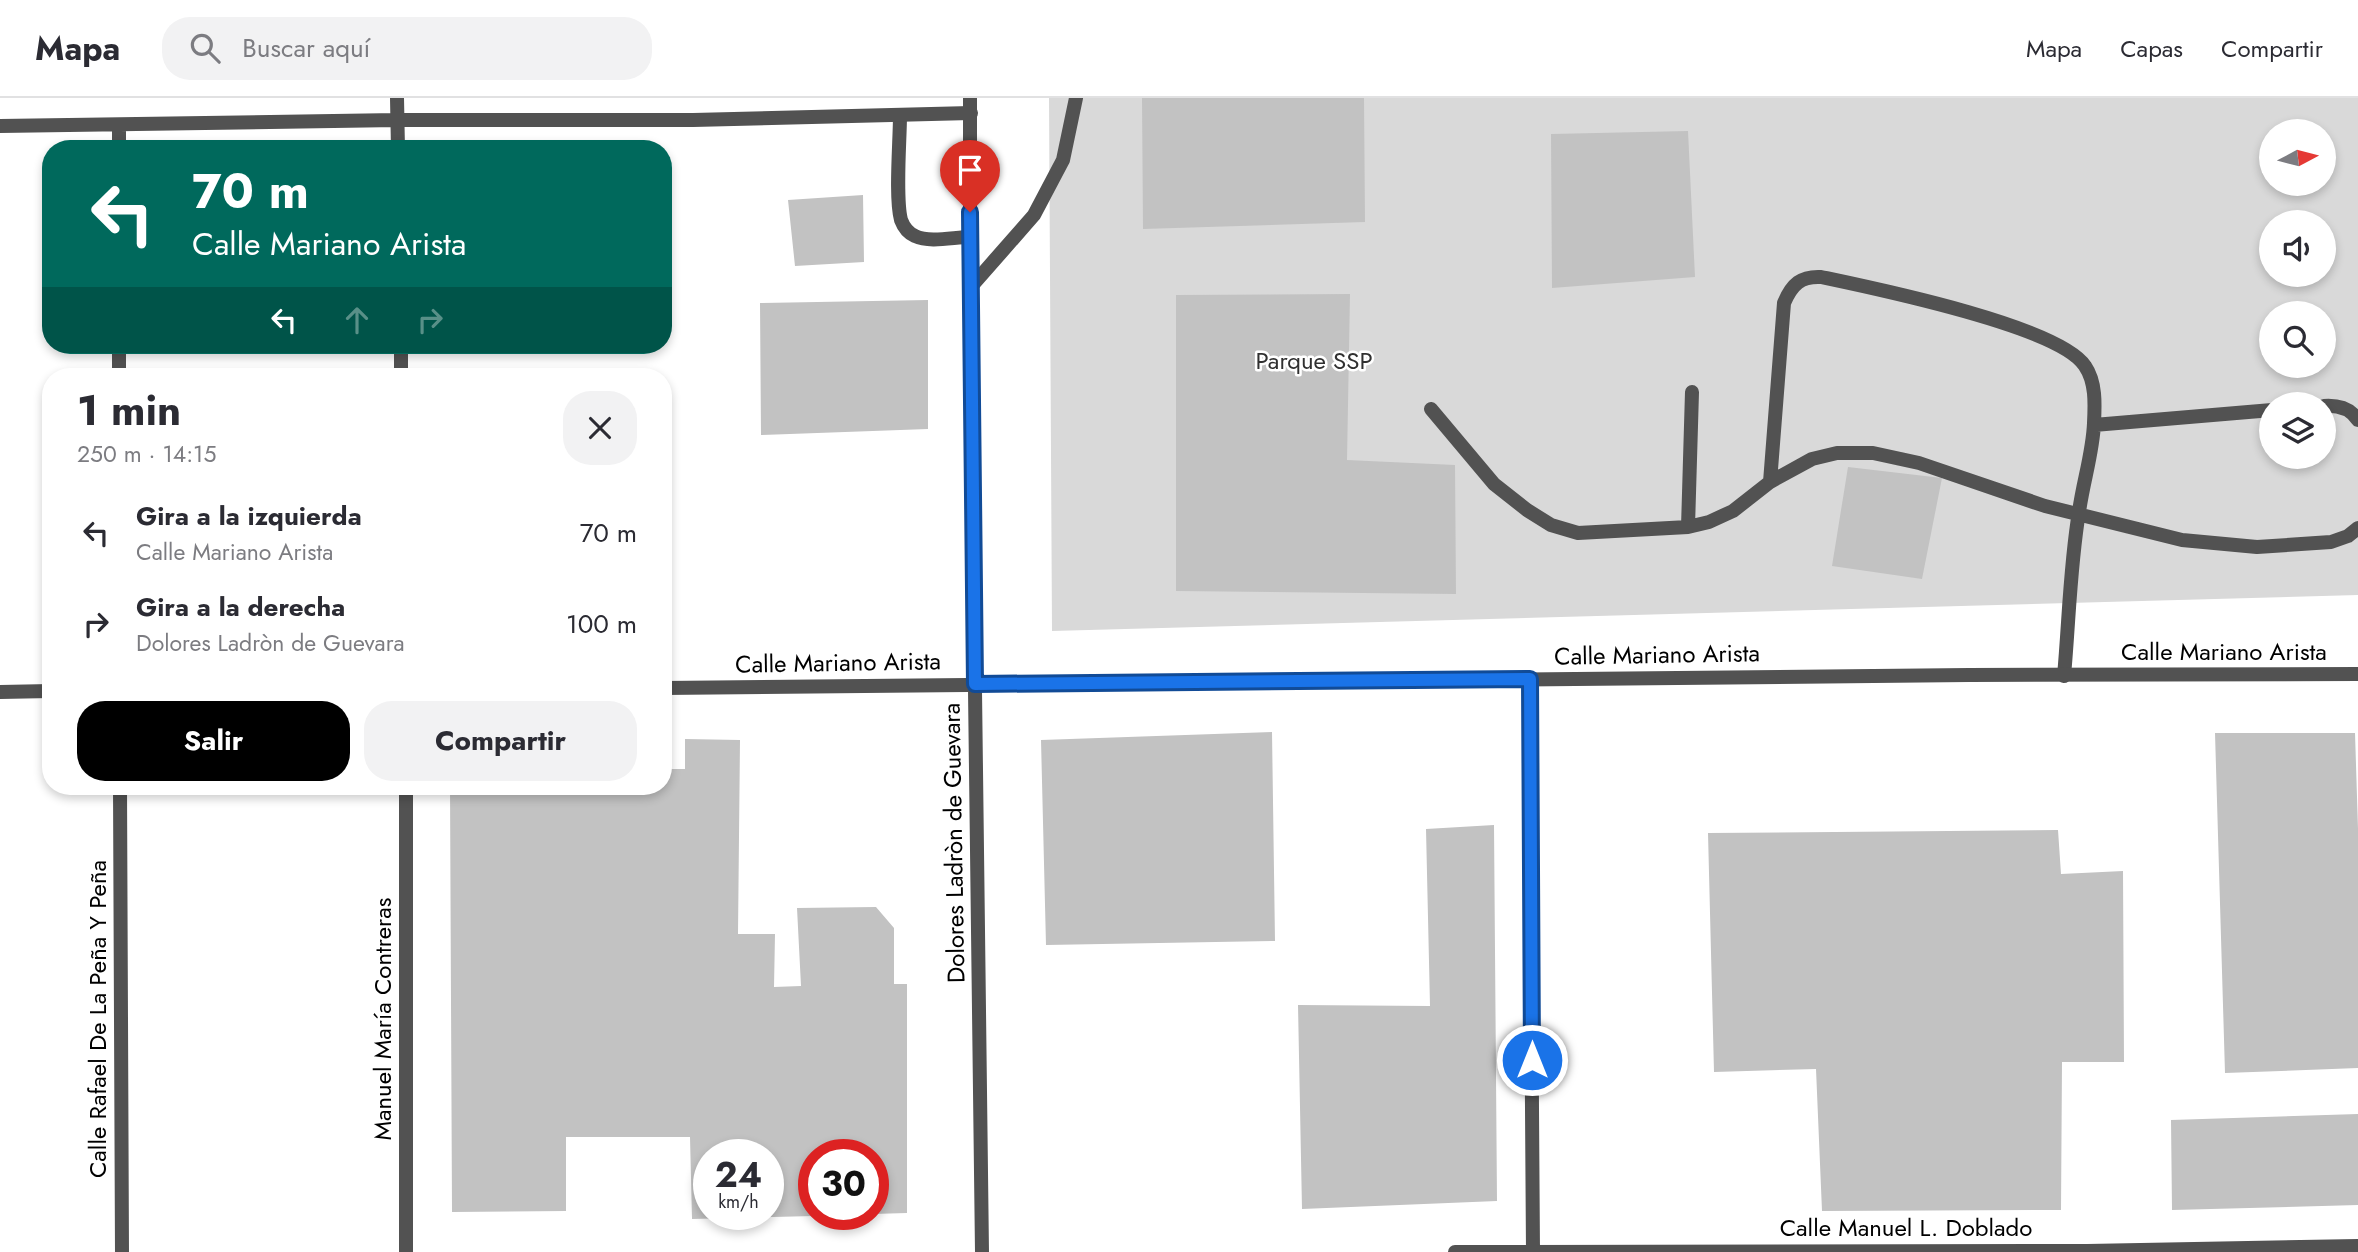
<!DOCTYPE html>
<html lang="es">
<meta charset="utf-8">
<style>
:root{--surface:#fff;--page:#f2f2f3;--text:#2b2b33;--muted:#7c7c81;--line:#e1e1e2;--accent:#000}
body{margin:0;font-family:Jost,sans-serif;background:var(--page);color:var(--text);height:100vh;display:flex;flex-direction:column;font-size:26px;white-space:nowrap}
*{box-sizing:border-box;margin:0}
p{font-size:23px;color:var(--muted)}
.icon{flex:none;width:38px;height:38px;fill:none;stroke:currentColor;stroke-width:2;stroke-linecap:round;stroke-linejoin:round}
.map{position:relative;flex:1;overflow:hidden}
.drawer{position:absolute;left:42px;top:270px;width:630px;height:427px;display:flex;flex-direction:column;background:var(--surface);border-radius:28px;box-shadow:0 4px 10px #0003}
.drawer>*{flex:none}
.top-card{position:absolute;left:42px;top:42px;width:630px;height:214px;border-radius:28px;box-shadow:0 4px 10px #0003;background:#00695c;color:#fff;overflow:hidden}
.needle{width:46px;rotate:83deg}
.fabs{position:absolute;left:2259px;top:21px;display:grid;gap:14px}
.fabs a{display:grid;place-items:center;width:77px;height:77px;border-radius:50%;background:var(--surface);box-shadow:0 4px 10px #0003;font-size:35px}
.speed{position:absolute;left:693px;top:1041px;display:flex;gap:14px;font-size:35px;font-weight:700;text-align:center}
.speed>*{display:grid;place-content:center;width:91px;height:91px;border-radius:50%;background:var(--surface);box-shadow:0 4px 10px #0003;line-height:1}
.speed small{font-size:18px;font-weight:400}
.speed .limit{border:10px solid #d22;background:#fff;color:#111}
.pin{position:absolute;display:grid;place-items:center;width:60px;height:60px;color:#fff;margin:-72px -30px;border-radius:50% 50% 50% 0;rotate:-45deg;box-shadow:0 0 7px #0007}
.pin .icon{rotate:45deg}
.me{position:absolute;width:77px;margin:-38px;rotate:0deg;stroke-linejoin:round;filter:drop-shadow(0 0 5px #0008)}
.turn{display:flex;align-items:center;gap:24px;height:147px;padding:0 35px;font-size:32px}
.turn .icon{width:91px;height:91px;stroke-width:2.5}
.turn b{display:block;font-size:49px;line-height:60px}
.lanes{display:flex;align-items:center;height:66px;padding:0 35px;background:#0003;justify-content:center;gap:35px;direction:ltr}
.lanes .off{opacity:.35}
.round{display:grid;place-items:center;flex:none;width:74px;height:74px;border-radius:28px;background:var(--page)}
.summary{display:flex;align-items:center;justify-content:space-between;height:119px;padding:0 35px}
h1{font-size:42px;font-weight:700;line-height:52px}
.cta{display:flex;gap:14px;margin-top:auto;padding:14px 35px}
.cta a{flex:1;height:80px;border-radius:28px;background:var(--accent);color:#fff;font-size:28px;font-weight:700;line-height:80px;text-align:center}
.cta a+a{background:var(--page);color:var(--text)}
ul{padding:0;list-style:none}
li{display:flex;align-items:center;gap:21px;height:91px;padding:0 35px}
li div{flex:1}
li b{display:block;font-size:26px}
li em{font-style:normal}
header{display:flex;align-items:center;gap:42px;box-sizing:border-box;height:98px;padding:0 35px;background:var(--surface);border-bottom:2px solid var(--line)}
header strong{font-size:33px}
nav{display:flex;gap:38px;margin-inline-start:auto;font-size:24px}
.search{width:490px;height:63px;background:var(--page);display:flex;align-items:center;gap:18px;box-sizing:border-box;padding:0 24px;border-radius:28px;color:var(--muted);font-size:26px}
.map>svg:first-child{display:block}
.green{fill:#d9d9d9;fill-rule:evenodd}
.building{fill:#c2c2c2;fill-rule:evenodd}
.lines{fill:none;stroke-linecap:round;stroke-linejoin:round}
.service{stroke:#525252;stroke-width:14}
.minor{stroke:#525252;stroke-width:14}
.tertiary{stroke:#525252;stroke-width:14}
.route-casing{stroke:#114b97;stroke-width:18}
.route{stroke:#1a73e8;stroke-width:12}
.labels{text-anchor:middle;stroke-width:5;stroke-linejoin:round;paint-order:stroke}
.park-label{font-size:24px;fill:#303030;stroke:#fff}
.street-label{font-size:24px;fill:#000;stroke:#fff}
</style>
<header>
<strong>Mapa</strong>
<div class="search"><svg class="icon" aria-label="search" viewBox="0 0 24 24"><circle cx="10" cy="10" r="6"/><path d="M15 15l6 6"/></svg>Buscar aquí</div>
<nav><a>Mapa</a><a>Capas</a><a>Compartir</a></nav>
</header>
<div class="map">
<svg width="2358" height="1154" viewBox="0 0 2358 1154">
<rect width="100%" height="100%" fill="#fff"/>
<path class="green" d="M 1049,0 L 2358,0 L 2358,497 L 1052,533 ZM 2272,33 L 2324,33 L 2324,86 L 2272,86 ZM 2272,124 L 2324,124 L 2324,177 L 2272,177 ZM 2272,215 L 2324,215 L 2324,268 L 2272,268 ZM 2272,306 L 2324,306 L 2324,359 L 2272,359 Z"/>
<path class="building" d="M 1142,0 L 1364,0 L 1365,124 L 1143,131 Z
M 1688,33 L 1695,179 L 1552,190 L 1551,36 Z
M 863,97 L 864,164 L 795,168 L 788,102 Z
M 1350,196 L 1347,362 L 1455,367 L 1456,496 L 1176,493 L 1176,197 Z
M 928,202 L 928,331 L 761,337 L 760,205 Z
M 1848,369 L 1942,380 L 1922,481 L 1832,468 Z
M 1272,634 L 1275,843 L 1046,847 L 1041,642 Z
M 2215,635 L 2355,635 L 2358,731 L 2358,970 L 2225,975 Z
M 685,641 L 740,642 L 738,836 L 775,836 L 774,889 L 801,888 L 797,810 L 876,809 L 894,830 L 894,886 L 907,886 L 907,1115 L 873,1116 L 873,1057 L 814,1057 L 814,1118 L 692,1121 L 690,1039 L 566,1039 L 566,1113 L 452,1114 L 450,688 L 663,688 L 663,671 L 685,671 ZM 709,1057 L 768,1057 L 768,1116 L 709,1116 Z
M 1494,727 L 1497,1103 L 1302,1111 L 1298,907 L 1430,908 L 1426,731 Z
M 2058,732 L 2061,776 L 2123,773 L 2124,964 L 2062,964 L 2061,1112 L 1822,1113 L 1816,971 L 1714,974 L 1708,735 Z
M 2358,1016 L 2358,1107 L 2172,1112 L 2171,1022 Z"/>
<g class="lines">
<path class="service" d="M 900,17 C 900,43 895,100 901,122 C 904,130 908,135 915,138 C 930,145 954,139 970,139
M 970,190 L 1034,117 L 1063,62 L 1076,0
M 2324,308 C 2338,307 2350,310 2358,322
M 1431,311 L 1494,386 L 1527,412 L 1551,427 L 1578,435 L 1688,429 L 1709,424 L 1733,413 L 1770,384 L 1812,361 L 1837,355 L 1873,355 L 1919,365 L 2045,408 L 2182,442 L 2257,449 L 2331,444 L 2348,438 L 2358,430
M 2094,327 L 2272,312
M 1770,384 L 1784,205 C 1792,186 1801,178 1821,179 C 1873,190 2059,228 2085,268 C 2096,284 2095,306 2094,325 C 2093,354 2083,384 2079,414 C 2070,467 2069,523 2064,578
M 1688,429 L 1692,294"/>
<path class="minor" d="M 397,0 L 398,51
M 119,27 L 119,51
M 0,28 L 397,22 L 693,22 L 971,15
M 119,247 L 119,278
M 401,247 L 401,278
M 1529,581 L 1533,1154
M 663,590 L 1969,577 L 2358,576
M 0,594 L 51,593
M 120,688 L 122,1154
M 406,1154 L 406,688
M 1455,1154 L 2087,1153 L 2358,1148"/>
<path class="tertiary" d="M 970,0 L 970,190 L 982,1154"/>
</g>
<g class="lines">
<defs>
<path id="route" d="M 970,114 L 975,586 L 1530,581 L 1532,962"/>
</defs>
<use href="#route" class="route-casing"/>
<use href="#route" class="route"/>
</g>
<g class="labels">
<g class="park-label">
<text x="1314" y="271">Parque SSP</text>
</g>
<g class="street-label">
<text x="2224" y="562">Calle Mariano Arista</text>
<text transform="translate(1657 557) rotate(-1)" y="8">Calle Mariano Arista</text>
<text transform="translate(838 565) rotate(-1)" y="8">Calle Mariano Arista</text>
<text transform="translate(954 745) rotate(-91)" y="8">Dolores Ladròn de Guevara</text>
<text transform="translate(98 921) rotate(-90)" y="8">Calle Rafael De La Peña Y Peña</text>
<text transform="translate(383 921) rotate(-90)" y="8">Manuel María Contreras</text>
<text x="1906" y="1138">Calle Manuel L. Doblado</text>
</g>
</g>
</svg>
<div class="fabs">
<a><svg class="needle" viewBox="-14 -14 28 28"><path d="M0-13l5 13h-10z" fill="#e53935"/><path d="M0 13l5-13h-10z" fill="#7c7c81"/></svg></a>
<a><svg class="icon" aria-label="sound" viewBox="0 0 24 24"><path d="M4 9h4l5-4v14l-5-4H4zM17 9q2 3 0 6"/></svg></a>
<a><svg class="icon" aria-label="search" viewBox="0 0 24 24"><circle cx="10" cy="10" r="6"/><path d="M15 15l6 6"/></svg></a>
<a><svg class="icon" aria-label="layers" viewBox="0 0 24 24"><path d="M12 4l9 5-9 5-9-5zM3 14l9 5 9-5"/></svg></a>
</div>
<div class="speed"><div>24<small>km/h</small></div><div class="limit">30</div></div>
<div class="pin" style="left:970px;top:114px;background:#d93025"><svg class="icon" aria-label="arrive" viewBox="0 0 24 24"><path d="M6 21V4h12l-3 4 3 4H6"/></svg></div>
<svg class="me" style="left:1532px;top:962px" viewBox="-20 -20 40 40"><circle r="17" fill="#1a73e8" stroke="#fff" stroke-width="3"/><path d="M0-11L8 9 0 5-8 9z" fill="#fff"/></svg>
<div class="top-card">
<div class="turn"><svg class="icon" aria-label="left" viewBox="0 0 24 24"><path d="M17 20v-9H6M10 6l-5 5 5 5"/></svg><div><b>70 m</b>Calle Mariano Arista</div></div>
<div class="lanes"><svg class="icon" aria-label="left" viewBox="0 0 24 24"><path d="M17 20v-9H6M10 6l-5 5 5 5"/></svg><svg class="icon off" aria-label="ahead" viewBox="0 0 24 24"><path d="M12 20V5M6 11l6-6 6 6"/></svg><svg class="icon off" aria-label="right" viewBox="0 0 24 24"><path d="M7 20v-9h11M14 6l5 5-5 5"/></svg></div>
</div>
<section class="drawer">
<div class="summary"><div><h1>1 min</h1><p>250 m · 14:15</p></div><a class="round"><svg class="icon" aria-label="close" viewBox="0 0 24 24"><path d="M6 6l12 12M18 6L6 18"/></svg></a></div>
<ul>
<li><svg class="icon" aria-label="left" viewBox="0 0 24 24"><path d="M17 20v-9H6M10 6l-5 5 5 5"/></svg><div><b>Gira a la izquierda</b><p>Calle Mariano Arista</p></div><em>70 m</em></li>
<li><svg class="icon" aria-label="right" viewBox="0 0 24 24"><path d="M7 20v-9h11M14 6l5 5-5 5"/></svg><div><b>Gira a la derecha</b><p>Dolores Ladròn de Guevara</p></div><em>100 m</em></li>
</ul>
<div class="cta"><a>Salir</a><a>Compartir</a></div>
</section>
</div>
